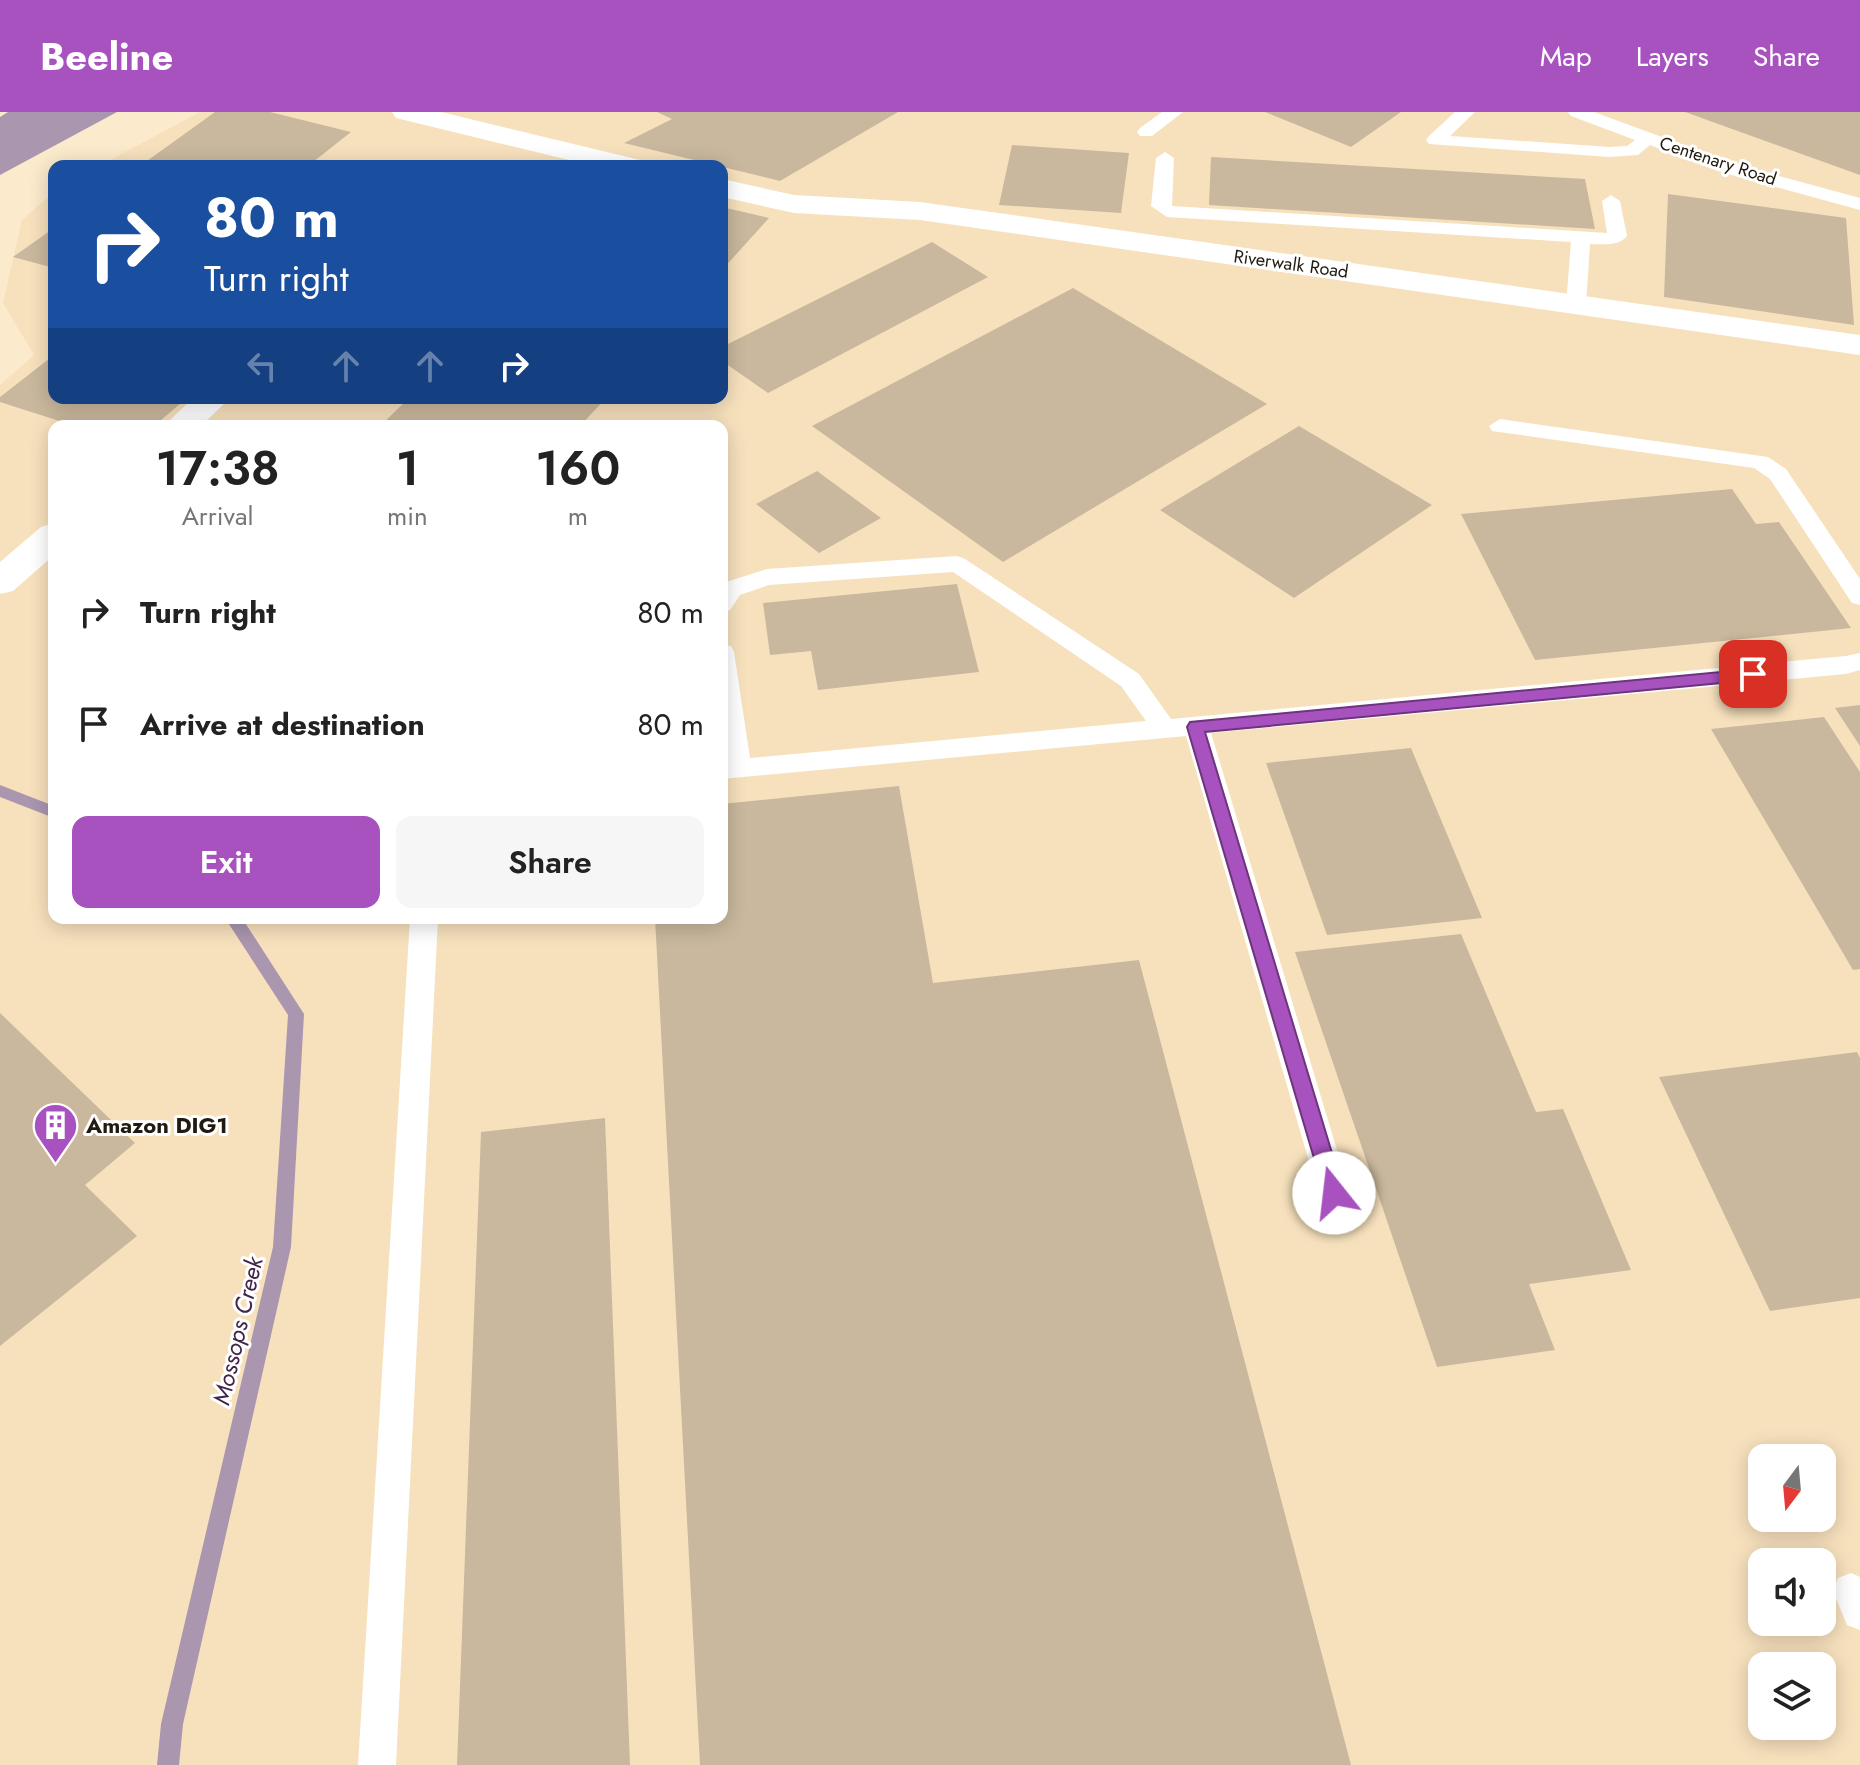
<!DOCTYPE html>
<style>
:root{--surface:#fff;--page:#f6f6f6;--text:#222;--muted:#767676;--accent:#a852bf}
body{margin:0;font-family:Jost,sans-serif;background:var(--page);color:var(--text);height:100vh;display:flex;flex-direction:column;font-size:30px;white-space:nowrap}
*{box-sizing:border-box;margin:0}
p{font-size:26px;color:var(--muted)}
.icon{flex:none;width:44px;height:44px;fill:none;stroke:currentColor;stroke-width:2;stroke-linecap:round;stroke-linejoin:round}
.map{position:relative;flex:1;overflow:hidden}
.panel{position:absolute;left:48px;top:308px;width:680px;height:504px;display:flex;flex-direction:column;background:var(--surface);border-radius:16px;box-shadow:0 4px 20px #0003}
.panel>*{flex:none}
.banner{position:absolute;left:48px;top:48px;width:680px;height:244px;border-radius:16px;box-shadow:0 4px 20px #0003;background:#1a4fa0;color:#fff;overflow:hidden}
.needle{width:52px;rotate:196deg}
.controls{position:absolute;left:1748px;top:1332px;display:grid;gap:16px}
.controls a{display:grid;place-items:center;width:88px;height:88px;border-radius:16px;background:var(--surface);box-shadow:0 4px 20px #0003;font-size:40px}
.pin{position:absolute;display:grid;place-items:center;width:68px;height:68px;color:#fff;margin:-34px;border-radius:16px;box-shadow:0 4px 12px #0006}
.me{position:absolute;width:88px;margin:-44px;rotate:344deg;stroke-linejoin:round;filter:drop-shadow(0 0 6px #0008)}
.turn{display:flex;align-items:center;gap:28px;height:168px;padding:0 24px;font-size:36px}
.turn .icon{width:104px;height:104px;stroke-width:2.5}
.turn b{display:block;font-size:56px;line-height:68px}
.lanes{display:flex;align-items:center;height:76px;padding:0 24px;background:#0003;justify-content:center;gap:40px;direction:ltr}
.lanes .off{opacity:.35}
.eta{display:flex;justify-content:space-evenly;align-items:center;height:136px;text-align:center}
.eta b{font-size:48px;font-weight:600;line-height:56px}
.cta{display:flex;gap:16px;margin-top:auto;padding:16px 24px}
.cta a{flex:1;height:92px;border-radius:16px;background:var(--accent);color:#fff;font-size:32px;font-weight:600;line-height:92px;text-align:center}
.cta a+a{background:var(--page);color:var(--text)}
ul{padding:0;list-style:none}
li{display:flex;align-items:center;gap:24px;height:112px;padding:0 24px}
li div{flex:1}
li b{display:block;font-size:30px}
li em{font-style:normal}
header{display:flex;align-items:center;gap:48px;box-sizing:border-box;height:112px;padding:0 40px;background:var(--accent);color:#fff}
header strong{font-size:38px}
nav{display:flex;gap:44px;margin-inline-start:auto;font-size:28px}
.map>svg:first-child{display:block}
.built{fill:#f7e1bd;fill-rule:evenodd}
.water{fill:#aa96af}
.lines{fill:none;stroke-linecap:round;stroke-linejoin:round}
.stream{fill:#aa96af;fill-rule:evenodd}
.building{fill:#c9b89d}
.lane{fill:#fff;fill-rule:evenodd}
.street{fill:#fff;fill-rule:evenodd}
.route{fill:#a852bf;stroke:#6d357c;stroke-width:2}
.labels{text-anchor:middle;stroke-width:6;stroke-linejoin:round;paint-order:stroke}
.far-street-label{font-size:18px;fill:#201a0f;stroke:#fff}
.poi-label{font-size:22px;font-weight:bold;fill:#201a0f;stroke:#fff;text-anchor:start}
.water-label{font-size:24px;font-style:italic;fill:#42254a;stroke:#fff}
</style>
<header>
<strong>Beeline</strong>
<nav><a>Map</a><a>Layers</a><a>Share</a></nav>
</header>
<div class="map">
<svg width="1860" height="1653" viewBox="0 0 1860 1653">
<rect width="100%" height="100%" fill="#fceacd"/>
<path class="built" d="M 200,0 L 1860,0 L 1860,1653 L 0,1653 L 0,273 L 34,243 L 3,191 L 22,108 L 54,80 L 54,286 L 722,286 L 722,54 L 99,54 ZM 54,314 L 722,314 L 722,806 L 54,806 ZM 1762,1346 L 1822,1346 L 1822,1406 L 1762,1406 ZM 1762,1450 L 1822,1450 L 1822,1510 L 1762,1510 ZM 1762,1554 L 1822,1554 L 1822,1614 L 1762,1614 Z"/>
<path class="water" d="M 8,0 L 117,0 L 0,63 L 0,5 Z"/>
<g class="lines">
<path class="stream" d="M 0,673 L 54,694 L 54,706 L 0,685 Z
M 225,806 L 242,806 L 304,902 L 291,1135 L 183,1612 L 179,1653 L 157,1653 L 161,1612 L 273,1135 L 288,903 Z"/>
</g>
<path class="building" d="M 215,0 L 270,0 L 351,20 L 308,54 L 140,54 Z
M 657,0 L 898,0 L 780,69 L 624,31 L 672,7 Z
M 1265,0 L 1401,0 L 1351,35 Z
M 1685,0 L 1860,0 L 1860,63 Z
M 1012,33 L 1129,41 L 1121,101 L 999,93 Z
M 1211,45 L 1585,67 L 1595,117 L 1209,93 Z
M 1668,82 L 1846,106 L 1854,213 L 1664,185 Z
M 722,95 L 769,106 L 722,158 Z
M 54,116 L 54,156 L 13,145 Z
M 932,130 L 988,165 L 768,281 L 722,249 L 722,235 Z
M 1073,176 L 1267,292 L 1003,450 L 812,314 Z
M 54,243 L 54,286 L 187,286 L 154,314 L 75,314 L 0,290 L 0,285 Z
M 409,286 L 606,286 L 580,314 L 380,314 Z
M 1299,314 L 1432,393 L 1294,486 L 1160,398 Z
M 817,359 L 881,406 L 819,441 L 756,392 Z
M 1732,377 L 1756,412 L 1779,410 L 1851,516 L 1535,548 L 1461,402 Z
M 957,472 L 979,560 L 818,578 L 811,539 L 770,543 L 763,491 Z
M 1860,593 L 1860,634 L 1835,596 Z
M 1824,605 L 1860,660 L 1860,857 L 1853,858 L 1711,617 Z
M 1411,636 L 1482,806 L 1327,823 L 1266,651 Z
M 899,674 L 933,871 L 1139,848 L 1351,1653 L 700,1653 L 655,806 L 722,806 L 722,692 Z
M 1461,822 L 1536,1000 L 1563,997 L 1631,1158 L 1529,1172 L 1555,1238 L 1437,1255 L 1295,840 Z
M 0,901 L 135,1031 L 85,1073 L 137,1124 L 0,1234 Z
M 1857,940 L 1860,946 L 1860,1186 L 1770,1199 L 1659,965 Z
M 605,1006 L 630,1653 L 457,1653 L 481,1020 Z"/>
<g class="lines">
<path class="lane" d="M 1162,0 L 1183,0 L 1152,24 L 1140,24 L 1137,20 L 1140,16 Z
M 1455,0 L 1475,0 L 1450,24 L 1609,35 L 1627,34 L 1635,28 L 1571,4 L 1568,0 L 1594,0 L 1735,52 L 1860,86 L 1860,98 L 1721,60 L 1650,33 L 1638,43 L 1609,45 L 1429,32 L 1426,28 L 1429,24 Z
M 1165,40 L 1174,46 L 1172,94 L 1607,121 L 1602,89 L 1611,83 L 1620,89 L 1627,124 C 1618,135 1603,132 1590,132 L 1586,193 L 1576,199 L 1566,193 L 1571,130 L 1167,105 L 1151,94 L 1156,46 Z
M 1500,307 L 1768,345 L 1786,357 L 1860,467 L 1860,493 L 1852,491 L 1770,367 L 1754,356 L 1492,319 L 1489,314 Z
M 957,444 L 965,447 L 1139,562 L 1171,607 L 1846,544 L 1860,541 L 1860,558 L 1846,562 L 1211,621 L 1350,1081 L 1345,1091 L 1334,1095 L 1323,1091 L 1318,1081 L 1186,624 L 722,667 L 722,532 L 731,534 L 734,540 L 750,646 L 1146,609 L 1121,574 L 953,460 L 769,473 L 740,483 L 730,498 L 722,500 L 723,471 L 767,457 Z
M 410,806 L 438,806 L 396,1653 L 358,1653 Z
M 1851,1461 L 1860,1465 L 1860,1518 L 1847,1513 L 1833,1479 L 1838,1466 Z"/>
<path class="street" d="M 392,0 L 441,0 L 640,48 L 645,54 L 594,54 L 396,6 Z
M 722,67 L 794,83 L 920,90 L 1860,223 L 1860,243 L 920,108 L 794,101 L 722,85 Z
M 193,286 L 230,286 L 201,314 L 164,314 Z
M 54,411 L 54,443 L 13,479 L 0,482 L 0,450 L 41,415 Z"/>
</g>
<path class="route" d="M 1753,557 L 1761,562 L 1753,568 L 1205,620 L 1344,1081 L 1341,1087 L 1334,1089 L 1326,1087 L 1187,615 L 1190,610 Z"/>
<defs>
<symbol id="building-pin" viewBox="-11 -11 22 30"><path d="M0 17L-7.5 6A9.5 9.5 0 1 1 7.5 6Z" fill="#a852bf" stroke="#fff"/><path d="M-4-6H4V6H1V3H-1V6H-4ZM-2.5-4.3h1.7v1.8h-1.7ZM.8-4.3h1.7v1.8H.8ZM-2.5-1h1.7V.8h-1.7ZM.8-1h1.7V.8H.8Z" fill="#fff"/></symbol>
</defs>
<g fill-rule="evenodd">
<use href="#building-pin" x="30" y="988" width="51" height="69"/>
</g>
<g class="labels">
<g class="far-street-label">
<text transform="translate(1718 49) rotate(18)" y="6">Centenary Road</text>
<text transform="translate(1291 152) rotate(8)" y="6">Riverwalk Road</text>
</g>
<g class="poi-label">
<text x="86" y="1021">Amazon DIG1</text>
</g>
<g class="water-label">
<text transform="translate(238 1219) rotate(-77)" y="8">Mossops Creek</text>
</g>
</g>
</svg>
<div class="controls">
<a><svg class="needle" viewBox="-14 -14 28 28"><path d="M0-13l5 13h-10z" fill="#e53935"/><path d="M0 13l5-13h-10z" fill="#767676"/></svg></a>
<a><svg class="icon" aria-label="sound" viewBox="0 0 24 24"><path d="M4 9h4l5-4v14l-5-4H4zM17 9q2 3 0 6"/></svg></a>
<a><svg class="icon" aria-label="layers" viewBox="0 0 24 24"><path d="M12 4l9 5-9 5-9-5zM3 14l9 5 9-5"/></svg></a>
</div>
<div class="pin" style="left:1753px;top:562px;background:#d93025"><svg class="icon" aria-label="arrive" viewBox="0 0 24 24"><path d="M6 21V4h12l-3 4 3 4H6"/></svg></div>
<svg class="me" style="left:1334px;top:1081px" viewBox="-20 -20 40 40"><circle r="19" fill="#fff"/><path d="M0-13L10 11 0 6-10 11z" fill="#a852bf"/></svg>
<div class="banner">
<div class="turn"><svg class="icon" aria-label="right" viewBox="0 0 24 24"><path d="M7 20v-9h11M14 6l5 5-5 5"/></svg><div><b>80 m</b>Turn right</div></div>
<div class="lanes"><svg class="icon off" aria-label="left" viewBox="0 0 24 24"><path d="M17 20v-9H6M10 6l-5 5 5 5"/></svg><svg class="icon off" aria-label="ahead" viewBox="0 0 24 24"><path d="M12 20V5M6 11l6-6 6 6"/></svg><svg class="icon off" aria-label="ahead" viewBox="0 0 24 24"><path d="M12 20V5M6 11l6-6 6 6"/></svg><svg class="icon" aria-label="right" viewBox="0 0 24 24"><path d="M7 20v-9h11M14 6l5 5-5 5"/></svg></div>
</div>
<section class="panel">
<div class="eta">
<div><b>17:38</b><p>Arrival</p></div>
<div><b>1</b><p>min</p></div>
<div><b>160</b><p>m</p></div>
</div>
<ul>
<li><svg class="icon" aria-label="right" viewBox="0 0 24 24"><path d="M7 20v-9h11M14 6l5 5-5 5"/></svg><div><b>Turn right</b></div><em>80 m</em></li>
<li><svg class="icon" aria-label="arrive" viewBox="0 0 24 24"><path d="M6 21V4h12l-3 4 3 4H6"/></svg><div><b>Arrive at destination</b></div><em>80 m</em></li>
</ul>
<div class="cta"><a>Exit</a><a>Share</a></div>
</section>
</div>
